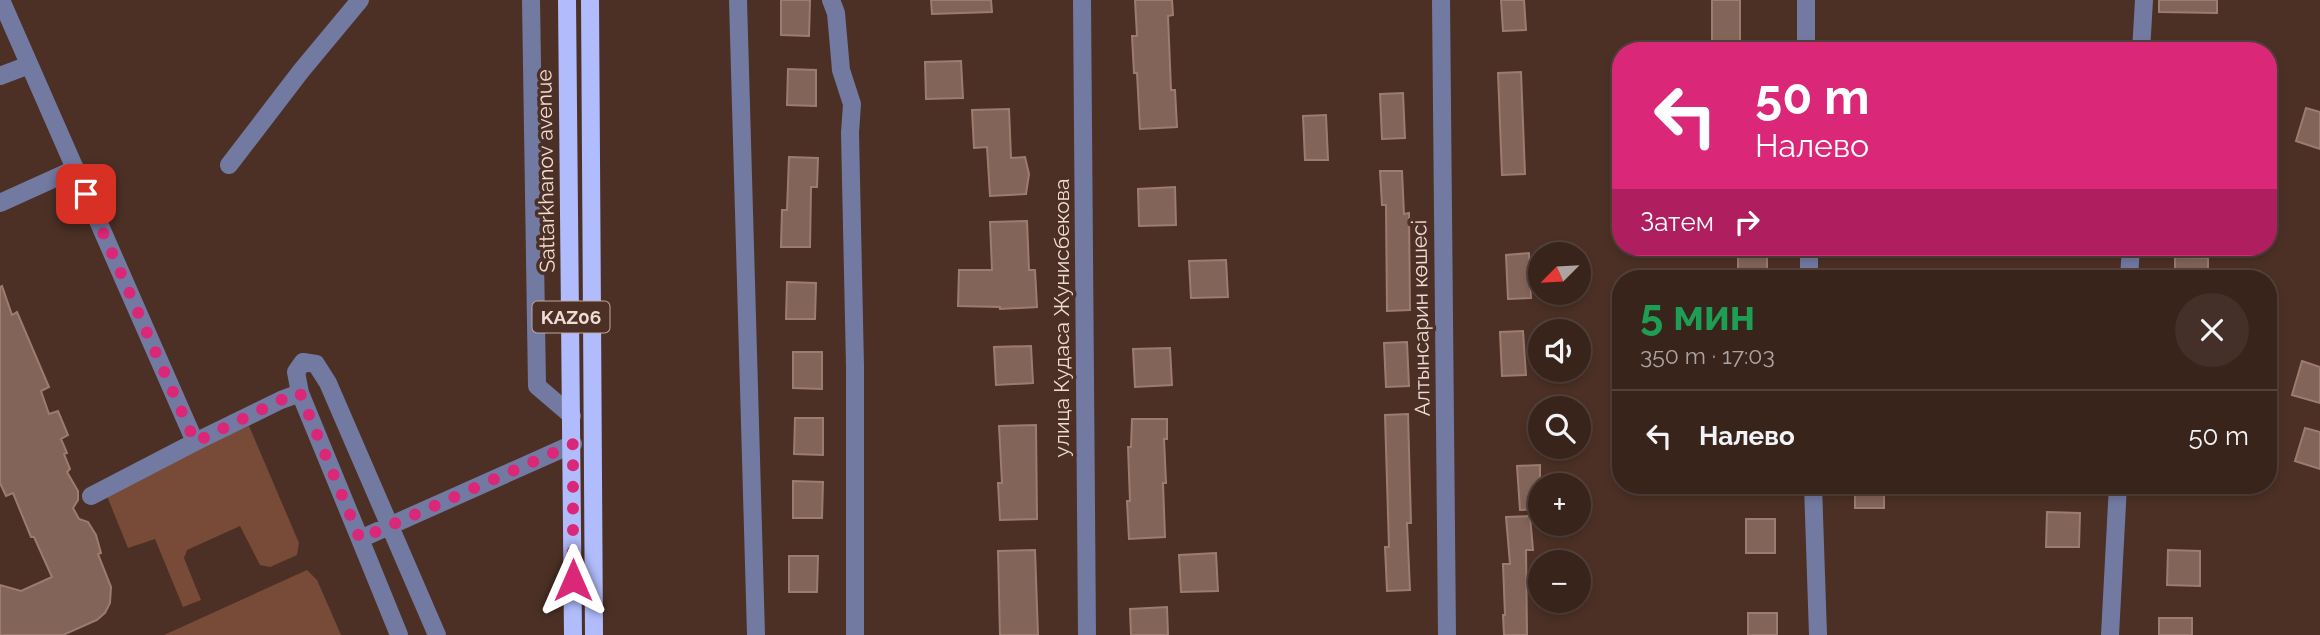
<!DOCTYPE html>
<html lang="ru">
<meta charset="utf-8">
<style>
:root{--surface:#39241c;--page:#443029;--text:#f1f3f6;--muted:#aba4a3;--line:#53413b}
body{margin:0;font-family:Raleway,sans-serif;background:var(--page);color:var(--text);height:100vh;display:flex;flex-direction:column;font-size:26px;white-space:nowrap}
*{box-sizing:border-box;margin:0}
p{font-size:23px;color:var(--muted)}
.icon{flex:none;width:38px;height:38px;fill:none;stroke:currentColor;stroke-width:2;stroke-linecap:round;stroke-linejoin:round}
.map{position:relative;flex:1;overflow:hidden}
.drawer{position:absolute;left:1612px;top:270px;width:665px;height:224px;display:flex;flex-direction:column;background:var(--surface);border-radius:28px;box-shadow:0 4px 10px #0003,0 0 0 2px var(--line)}
.drawer>*{flex:none}
.banner{position:absolute;left:1612px;top:42px;width:665px;height:214px;border-radius:28px;box-shadow:0 4px 10px #0003,0 0 0 2px var(--line);background:#db2777;color:#fff;overflow:hidden}
.needle{width:46px;rotate:246deg}
.fabs{position:absolute;left:1528px;top:242px;display:grid;gap:14px}
.fabs a{display:grid;place-items:center;width:63px;height:63px;border-radius:50%;background:var(--surface);box-shadow:0 4px 10px #0003,0 0 0 2px var(--line);font-size:35px}
.pin{position:absolute;display:grid;place-items:center;width:60px;height:60px;color:#fff;margin:-30px;border-radius:14px;box-shadow:0 4px 10px #0006}
.me{position:absolute;width:77px;margin:-38px;rotate:0deg;stroke-linejoin:round;filter:drop-shadow(0 0 5px #0008)}
.turn{display:flex;align-items:center;gap:24px;height:147px;padding:0 28px;font-size:32px}
.turn .icon{width:91px;height:91px;stroke-width:2.5}
.turn b{display:block;font-size:49px;line-height:60px}
.then{display:flex;align-items:center;height:66px;padding:0 28px;background:#0003;gap:14px;font-size:26px}
.round{display:grid;place-items:center;flex:none;width:74px;height:74px;border-radius:37px;background:var(--page)}
.headline{display:flex;align-items:center;justify-content:space-between;height:119px;padding:0 28px}
h1{font-size:42px;font-weight:700;line-height:52px;color:#1e9e55}
ul{padding:0;list-style:none}
li{display:flex;align-items:center;gap:21px;height:91px;padding:0 28px;border-top:2px solid var(--line)}
li div{flex:1}
li b{display:block;font-size:26px}
li em{font-style:normal}
.map>svg:first-child{display:block}
.green{fill:#784b38}
.building{fill:#836458;stroke:#9c7c6f;stroke-width:2}
.lines{fill:none;stroke-linecap:round;stroke-linejoin:round}
.minor{stroke:#737aa1;stroke-width:18}
.major{stroke:#b1bcfc;stroke-width:18}
.route{stroke:#db2777;stroke-width:12;stroke-dasharray:0 21.6}
.labels{text-anchor:middle;stroke-width:7;stroke-linejoin:round;paint-order:stroke}
.shield{fill:#4c3025;stroke:#bda8a0;stroke-width:2}
.shield-label{font-size:19px;font-weight:bold;fill:#eedcd5}
.street-label{font-size:21px;fill:#eedcd5;stroke:#4c3025}
</style>
<div class="map">
<svg width="2320" height="635" viewBox="0 0 2320 635">
<rect width="100%" height="100%" fill="#4c3025"/>
<path class="green" d="M 249,426 L 299,543 L 297,555 L 270,567 L 260,565 L 240,526 L 187,550 L 184,558 L 201,600 L 183,607 L 155,539 L 128,548 L 107,496 L 112,484 Z
M 307,570 L 317,580 L 341,635 L 164,635 Z"/>
<path class="building" d="M 781,0 L 810,0 L 809,36 L 781,35 Z
M 931,0 L 991,0 L 992,12 L 932,14 Z
M 1135,0 L 1172,0 L 1173,15 L 1168,16 L 1171,90 L 1175,90 L 1177,127 L 1140,129 L 1137,73 L 1134,73 L 1132,36 L 1137,36 Z
M 1501,0 L 1524,0 L 1526,30 L 1503,31 Z
M 1712,0 L 1740,0 L 1740,51 L 1712,51 Z
M 2159,0 L 2217,0 L 2217,13 L 2159,12 Z
M 961,61 L 963,98 L 926,99 L 925,62 Z
M 788,69 L 816,70 L 816,106 L 787,105 Z
M 1521,72 L 1525,174 L 1502,175 L 1498,73 Z
M 1403,93 L 1405,138 L 1382,139 L 1380,94 Z
M 2306,108 L 2320,112 L 2320,149 L 2296,141 Z
M 1009,109 L 1011,158 L 1025,157 L 1029,174 L 1026,194 L 990,196 L 987,147 L 974,148 L 972,110 Z
M 1326,115 L 1328,160 L 1305,160 L 1303,116 Z
M 789,157 L 818,158 L 817,187 L 811,187 L 810,247 L 781,247 L 782,210 L 787,210 Z
M 1380,171 L 1402,171 L 1404,214 L 1409,213 L 1410,310 L 1387,311 L 1386,205 L 1382,205 Z
M 1175,187 L 1176,225 L 1139,226 L 1138,189 Z
M 1027,221 L 1029,270 L 1035,270 L 1037,307 L 1000,309 L 1000,307 L 958,306 L 959,270 L 992,270 L 990,222 Z
M 1529,253 L 1531,298 L 1508,299 L 1506,255 Z
M 1738,256 L 1767,256 L 1767,278 L 1738,278 Z
M 2175,257 L 2208,258 L 2208,278 L 2175,278 Z
M 1226,260 L 1228,297 L 1191,298 L 1189,261 Z
M 787,282 L 816,283 L 815,319 L 786,319 Z
M 2,286 L 12,315 L 17,312 L 49,387 L 41,391 L 49,414 L 58,411 L 68,435 L 61,439 L 67,453 L 64,454 L 70,469 L 67,472 L 78,491 L 78,500 L 73,508 L 79,519 L 88,522 L 96,535 L 101,553 L 98,554 L 111,587 L 110,603 L 105,613 L 97,620 L 63,635 L 0,635 L 0,585 L 21,591 L 52,577 L 34,537 L 31,537 L 13,493 L 6,496 L 0,483 L 0,287 Z
M 1523,331 L 1526,375 L 1502,376 L 1500,332 Z
M 1407,342 L 1409,386 L 1386,387 L 1384,343 Z
M 1031,346 L 1033,383 L 996,385 L 994,347 Z
M 1170,348 L 1172,385 L 1135,387 L 1133,349 Z
M 793,352 L 822,352 L 822,389 L 793,388 Z
M 2302,361 L 2320,367 L 2320,403 L 2292,395 Z
M 1408,414 L 1411,523 L 1407,523 L 1410,590 L 1387,591 L 1385,547 L 1389,547 L 1385,415 Z
M 795,418 L 823,418 L 823,455 L 794,454 Z
M 1132,419 L 1167,419 L 1167,439 L 1164,439 L 1166,483 L 1163,483 L 1165,537 L 1129,539 L 1127,501 L 1130,501 L 1128,447 L 1131,447 Z
M 1036,425 L 1037,519 L 1000,520 L 998,483 L 1002,483 L 999,426 Z
M 2305,428 L 2320,432 L 2320,469 L 2295,461 Z
M 1540,465 L 1540,509 L 1520,510 L 1517,466 Z
M 793,481 L 823,482 L 822,518 L 793,518 Z
M 1855,485 L 1884,485 L 1884,508 L 1855,508 Z
M 2047,512 L 2080,513 L 2079,547 L 2046,547 Z
M 1530,516 L 1533,550 L 1526,550 L 1527,635 L 1504,635 L 1503,615 L 1505,615 L 1503,564 L 1510,564 L 1506,517 Z
M 1746,519 L 1775,519 L 1775,553 L 1746,553 Z
M 1035,550 L 1038,635 L 1000,635 L 998,551 Z
M 2168,550 L 2200,551 L 2200,586 L 2167,585 Z
M 1216,553 L 1218,591 L 1181,592 L 1179,555 Z
M 789,556 L 818,556 L 817,592 L 789,592 Z
M 1167,607 L 1168,635 L 1131,635 L 1130,609 Z
M 1748,613 L 1777,613 L 1777,635 L 1748,635 Z
M 2159,618 L 2192,618 L 2192,635 L 2159,635 Z"/>
<g class="lines">
<path class="minor" d="M 1,0 L 195,442 L 281,400 L 300,393 L 360,539 L 573,444
M 531,0 L 537,386 L 572,416
M 738,0 L 756,635
M 831,0 L 836,13 L 841,70 L 852,104 L 850,133 L 855,366 L 855,635
M 1082,0 L 1087,635
M 1441,0 L 1447,635
M 1806,0 L 1806,51
M 2141,51 L 2144,0
M 0,76 L 29,65
M 229,165 L 301,71 L 360,0
M 0,203 L 75,169
M 1809,247 L 1809,278
M 2129,278 L 2131,247
M 300,393 L 296,372 L 303,362 L 316,364 L 328,383 L 437,635
M 1813,485 L 1818,635
M 91,496 L 195,442
M 360,539 L 399,635
M 2110,635 L 2118,485"/>
<path class="major" d="M 567,0 L 573,635
M 590,0 L 594,635"/>
</g>
<g class="lines">
<path class="route" d="M 86,194 L 195,442 L 281,400 L 300,393 L 360,539 L 573,444 L 573,580"/>
</g>
<g class="labels">
<rect class="shield" x="532.5" y="301.5" width="77" height="31" rx="5"/>
<g class="shield-label">
<text x="571" y="324">KАZ06</text>
</g>
<g class="street-label">
<text transform="translate(546 171) rotate(-91)" y="7">Sattarkhanov avenue</text>
<text transform="translate(1062 318) rotate(-90)" y="7">улица Кудаса Жунисбекова</text>
<text transform="translate(1421 318) rotate(-91)" y="7">Алтынсарин көшесі</text>
</g>
</g>
</svg>
<div class="fabs">
<a><svg class="needle" viewBox="-14 -14 28 28"><path d="M0-13l5 13h-10z" fill="#e53935"/><path d="M0 13l5-13h-10z" fill="#aba4a3"/></svg></a>
<a><svg class="icon" aria-label="sound" viewBox="0 0 24 24"><path d="M4 9h4l5-4v14l-5-4H4zM17 9q2 3 0 6"/></svg></a>
<a><svg class="icon" aria-label="search" viewBox="0 0 24 24"><circle cx="10" cy="10" r="6"/><path d="M15 15l6 6"/></svg></a>
<a>+</a>
<a>−</a>
</div>
<div class="pin" style="left:86px;top:194px;background:#d93025"><svg class="icon" aria-label="arrive" viewBox="0 0 24 24"><path d="M6 21V4h12l-3 4 3 4H6"/></svg></div>
<svg class="me" style="left:573px;top:580px" viewBox="-20 -20 40 40"><path d="M0-17L14 15 0 8-14 15z" fill="#db2777" stroke="#fff" stroke-width="4"/></svg>
<div class="banner">
<div class="turn"><svg class="icon" aria-label="left" viewBox="0 0 24 24"><path d="M17 20v-9H6M10 6l-5 5 5 5"/></svg><div><b>50 m</b>Налево</div></div>
<div class="then">Затем<svg class="icon" aria-label="right" viewBox="0 0 24 24"><path d="M7 20v-9h11M14 6l5 5-5 5"/></svg></div>
</div>
<section class="drawer">
<div class="headline"><div><h1>5 мин</h1><p>350 m · 17:03</p></div><a class="round"><svg class="icon" aria-label="close" viewBox="0 0 24 24"><path d="M6 6l12 12M18 6L6 18"/></svg></a></div>
<ul>
<li><svg class="icon" aria-label="left" viewBox="0 0 24 24"><path d="M17 20v-9H6M10 6l-5 5 5 5"/></svg><div><b>Налево</b></div><em>50 m</em></li>
</ul>
</section>
</div>
